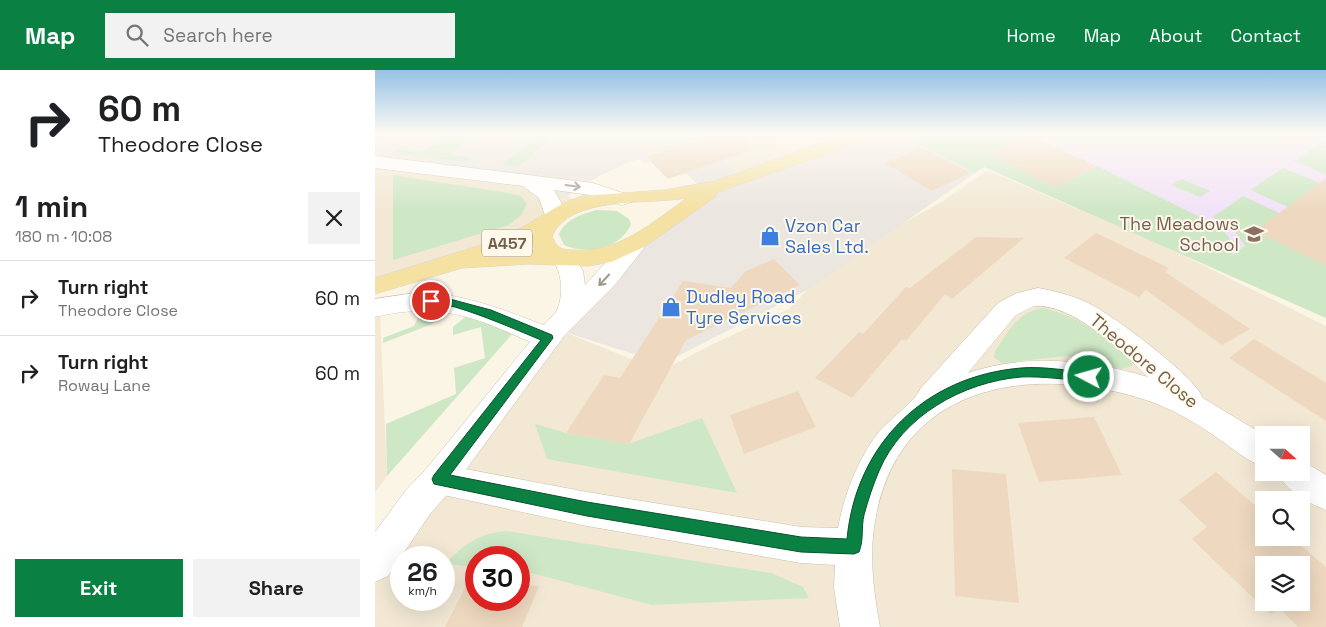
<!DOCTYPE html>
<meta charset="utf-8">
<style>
:root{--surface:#fff;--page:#f2f2f2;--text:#202124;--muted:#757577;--line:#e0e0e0;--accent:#0b8043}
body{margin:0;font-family:"Space Grotesk",sans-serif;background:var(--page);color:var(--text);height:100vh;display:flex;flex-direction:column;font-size:19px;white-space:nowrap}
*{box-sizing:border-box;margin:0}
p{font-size:16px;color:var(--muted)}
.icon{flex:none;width:28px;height:28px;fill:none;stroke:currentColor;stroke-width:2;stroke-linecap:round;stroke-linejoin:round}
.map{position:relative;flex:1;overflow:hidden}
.side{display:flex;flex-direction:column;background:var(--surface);width:375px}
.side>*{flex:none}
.banner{background:#fff;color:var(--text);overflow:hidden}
.needle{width:32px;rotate:111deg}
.buttons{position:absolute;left:880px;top:356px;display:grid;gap:10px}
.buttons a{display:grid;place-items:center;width:55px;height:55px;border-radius:0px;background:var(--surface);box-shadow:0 5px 20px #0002;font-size:25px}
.speed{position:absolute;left:15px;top:476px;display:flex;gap:10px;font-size:25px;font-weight:700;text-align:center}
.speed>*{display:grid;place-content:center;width:65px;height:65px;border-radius:50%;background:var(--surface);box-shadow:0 5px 20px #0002;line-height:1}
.speed small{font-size:12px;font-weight:400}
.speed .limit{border:8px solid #d22;background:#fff;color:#111}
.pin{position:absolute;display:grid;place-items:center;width:42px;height:42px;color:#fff;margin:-21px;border:2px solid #fff;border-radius:50%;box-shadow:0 1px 5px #0007}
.me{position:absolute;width:55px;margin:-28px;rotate:276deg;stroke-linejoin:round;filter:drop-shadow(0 0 4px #0008)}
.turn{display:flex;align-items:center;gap:18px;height:105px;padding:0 15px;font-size:22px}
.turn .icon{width:65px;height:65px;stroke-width:2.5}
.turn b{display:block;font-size:35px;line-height:42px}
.round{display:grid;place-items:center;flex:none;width:52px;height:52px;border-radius:0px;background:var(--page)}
.overview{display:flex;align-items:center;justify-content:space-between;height:85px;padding:0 15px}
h1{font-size:30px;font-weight:700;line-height:38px}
.action{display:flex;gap:10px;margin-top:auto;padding:10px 15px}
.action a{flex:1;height:58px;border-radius:0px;background:var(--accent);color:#fff;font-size:20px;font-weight:700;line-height:58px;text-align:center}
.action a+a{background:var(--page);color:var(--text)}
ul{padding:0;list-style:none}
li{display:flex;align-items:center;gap:15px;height:75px;padding:0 15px;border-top:1px solid var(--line)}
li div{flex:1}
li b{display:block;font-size:19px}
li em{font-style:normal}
header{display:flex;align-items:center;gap:30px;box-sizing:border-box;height:70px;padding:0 25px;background:var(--accent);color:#fff}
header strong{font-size:24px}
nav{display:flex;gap:28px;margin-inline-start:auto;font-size:18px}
.search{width:350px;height:45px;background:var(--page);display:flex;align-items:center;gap:12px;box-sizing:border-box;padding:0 18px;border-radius:0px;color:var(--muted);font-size:19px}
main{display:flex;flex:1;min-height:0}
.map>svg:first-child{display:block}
.residential{fill:#f2e8d4;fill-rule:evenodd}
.commercial{fill:#fae8da}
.industrial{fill:#ebe6df}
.education{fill:#f2e2f7}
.green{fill:#cee7c5}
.building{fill:#eed8bf;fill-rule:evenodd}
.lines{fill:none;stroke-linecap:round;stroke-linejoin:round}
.minor-casing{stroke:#ccbeac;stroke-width:1}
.tertiary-casing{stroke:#ccbeac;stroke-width:1}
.primary-casing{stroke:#dad5d0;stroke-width:1}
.minor{fill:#fff;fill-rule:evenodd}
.tertiary{fill:#fff;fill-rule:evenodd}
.primary{fill:#f5e1a2;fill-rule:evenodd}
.oneway{stroke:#a3978b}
.route{fill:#0b8043;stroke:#07532c}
.labels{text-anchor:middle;stroke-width:4;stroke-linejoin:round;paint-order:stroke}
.shield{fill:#fef9eb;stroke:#9c8d7c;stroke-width:1}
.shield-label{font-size:16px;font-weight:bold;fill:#725f4c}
.education-label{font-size:18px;fill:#785e54;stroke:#fef9eb;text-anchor:end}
.shop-label{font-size:18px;fill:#366cbe;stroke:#fef9eb;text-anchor:start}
.street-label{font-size:18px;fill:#725f4c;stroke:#fef9eb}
</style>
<header>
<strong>Map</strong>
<div class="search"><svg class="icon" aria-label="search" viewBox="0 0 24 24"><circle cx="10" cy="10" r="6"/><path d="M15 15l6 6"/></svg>Search here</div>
<nav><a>Home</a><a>Map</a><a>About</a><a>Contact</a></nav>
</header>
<main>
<section class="side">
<div class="banner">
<div class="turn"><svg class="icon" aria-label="right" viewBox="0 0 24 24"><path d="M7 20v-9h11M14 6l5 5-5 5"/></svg><div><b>60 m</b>Theodore Close</div></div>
</div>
<div class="overview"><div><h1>1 min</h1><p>180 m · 10:08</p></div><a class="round"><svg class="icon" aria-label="close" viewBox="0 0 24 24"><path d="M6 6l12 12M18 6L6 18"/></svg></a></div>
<ul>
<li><svg class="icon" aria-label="right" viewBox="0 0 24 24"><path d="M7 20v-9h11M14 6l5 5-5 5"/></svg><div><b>Turn right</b><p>Theodore Close</p></div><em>60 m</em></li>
<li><svg class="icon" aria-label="right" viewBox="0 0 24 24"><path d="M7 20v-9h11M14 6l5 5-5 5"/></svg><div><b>Turn right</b><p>Roway Lane</p></div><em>60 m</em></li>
</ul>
<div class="action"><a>Exit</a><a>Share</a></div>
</section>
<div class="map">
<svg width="951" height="557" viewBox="0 0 951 557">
<rect width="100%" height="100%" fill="#fbf5e5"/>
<path class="residential" d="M 335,63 L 384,63 L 421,89 L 370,107 L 321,68 Z
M 0,92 L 184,120 L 204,134 L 168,171 L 0,216 Z
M 612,100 L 789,176 L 951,256 L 951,557 L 0,557 L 0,478 L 189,262 L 286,301 L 338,274 L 414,239 L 437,215 L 480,185 L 518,159 L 568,131 ZM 889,365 L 926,365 L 926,402 L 889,402 ZM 889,430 L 926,430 L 926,468 L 889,468 ZM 26,488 L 69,488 L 69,530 L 26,530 ZM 101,488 L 144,488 L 144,530 L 101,530 ZM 889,495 L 926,495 L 926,532 L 889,532 Z
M 5,244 L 12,406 L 0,422 L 0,245 Z"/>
<path class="commercial" d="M 453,63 L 467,73 L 421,89 L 384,64 Z"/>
<path class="industrial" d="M 10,63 L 335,63 L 322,69 L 370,107 L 492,63 L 524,63 L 600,103 L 434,219 L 303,286 L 284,292 L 180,259 L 330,121 L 295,89 L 289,86 L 269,93 L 264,89 L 253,93 L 224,106 L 192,126 L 184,120 L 0,92 L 0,69 Z"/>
<path class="education" d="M 951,63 L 951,232 L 680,118 L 573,64 Z"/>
<path class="green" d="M 166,63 L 183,63 L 144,96 L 127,95 Z
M 667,63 L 660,67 L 654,64 L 613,83 L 680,118 L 722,96 L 841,155 L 854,167 L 857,185 L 870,176 L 858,158 L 838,147 L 868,126 L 904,143 L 880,161 L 951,195 L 951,248 L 609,97 L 600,103 L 524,64 Z
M 74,64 L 103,63 L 74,85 L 98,88 L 92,92 L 16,83 L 23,79 L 47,82 Z
M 948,72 L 951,73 L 951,104 L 919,91 Z
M 908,98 L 945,113 L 913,137 L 875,120 Z
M 18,105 L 133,123 L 146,126 L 152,134 L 146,145 L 134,155 L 18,190 Z
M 807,109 L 835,121 L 825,127 L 796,115 Z
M 222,140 L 242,141 L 254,149 L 256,154 C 246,179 211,185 189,175 L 184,164 C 191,149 207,144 222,140 Z
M 48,238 L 68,240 L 68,244 L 57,254 L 8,273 L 8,268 L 39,256 Z
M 668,238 C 709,248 724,264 756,290 L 757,296 L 746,299 L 691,286 L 627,293 L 619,287 L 620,281 C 634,261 642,242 668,238 Z
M 94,244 L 138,263 L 12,406 L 11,354 L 81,324 L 79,298 L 110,288 L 106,257 L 78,265 L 78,257 Z
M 327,348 L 362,423 L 172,389 L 160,354 L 191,363 L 253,374 Z
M 131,461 L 396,503 L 428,517 L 434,528 L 277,535 L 157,503 L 144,501 L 144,488 L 101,488 L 101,497 L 71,494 C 87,475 105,463 131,461 Z"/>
<path class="building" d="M 343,64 L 368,64 L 374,81 L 293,109 L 271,87 Z
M 654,64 L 660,67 L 721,96 L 680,118 L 613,83 Z
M 547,77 L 595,103 L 557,121 L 510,93 Z
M 951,108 L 951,195 L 879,161 L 913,137 Z
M 721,163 L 794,198 L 790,202 L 875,259 L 847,275 L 771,220 L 764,227 L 689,188 Z
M 601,167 L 649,168 L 577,229 L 570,224 L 531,271 L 527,269 L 477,328 L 440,308 L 484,262 L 488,264 L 531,217 L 535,218 Z
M 399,189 L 425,215 L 311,270 L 254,374 L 191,363 L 229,305 L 245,308 L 308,211 L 356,218 L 371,201 Z
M 879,269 L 951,313 L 951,351 L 854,288 Z
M 423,321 L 441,357 L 369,384 L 355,345 Z
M 719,347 L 747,405 L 664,412 L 643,353 Z
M 577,399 L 631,404 L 644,533 L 580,526 Z
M 841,402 L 889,443 L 889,468 L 917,468 L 951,497 L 951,557 L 923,557 L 904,538 L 896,545 L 817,469 L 832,457 L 804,430 ZM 889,495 L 926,495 L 926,532 L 889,532 Z
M 93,512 L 101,513 L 101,530 L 144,530 L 144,515 L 164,516 L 147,557 L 70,557 Z"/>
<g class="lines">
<defs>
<path id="minor" d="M 663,218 C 680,221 695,225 711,232 C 734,242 820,306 828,328 L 889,365 L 889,397 C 872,391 859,379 844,369 C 821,353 798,339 771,330 C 663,295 530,310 502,441 C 493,480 498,518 505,557 L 465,557 L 459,518 L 460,495 L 426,493 L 212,456 L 64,424 L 52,420 L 47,409 L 52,398 L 64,394 L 212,422 L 426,457 L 463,458 C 469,425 483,388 504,362 C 518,346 538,334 546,318 L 623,233 L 642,223 ZM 659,236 C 698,233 747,282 773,307 C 716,290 650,283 593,303 L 641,245 Z
M 46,222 C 95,225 138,243 183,261 L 187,268 L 183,275 L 173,278 C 156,273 140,265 123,258 C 82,240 44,236 0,247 L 0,229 Z
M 926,390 L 951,405 L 951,440 C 933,433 910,420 902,402 L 926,402 Z"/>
<path id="tertiary" d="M 0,86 L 218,113 L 254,125 L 257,129 L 254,133 L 247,135 L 215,125 L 179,120 L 186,132 L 191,146 L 188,151 L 180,152 L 172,151 L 164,128 L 148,116 L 0,98 Z
M 261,166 L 269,168 L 272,173 L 269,178 L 239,216 L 189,266 L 76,420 L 55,444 L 13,506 L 0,512 L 0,462 L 31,420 L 52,398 L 171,252 C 174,249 180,245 182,240 C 189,224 187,203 177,188 L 181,183 L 189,181 L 197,183 L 208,201 L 210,215 L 253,168 Z"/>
<path id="primary" d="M 474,63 L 500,63 L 498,67 L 343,122 L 340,127 L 269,177 L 236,192 L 213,196 L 154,194 L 87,198 L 0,224 L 0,208 L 103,176 L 146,158 L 187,134 L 207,126 L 289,120 L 340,111 ZM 312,128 C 278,152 244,183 200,180 C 187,180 182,179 177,166 C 195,125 273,135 312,128 ZM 156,170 L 160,180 L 133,181 Z"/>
</defs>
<use href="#minor" class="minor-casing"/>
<use href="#tertiary" class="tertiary-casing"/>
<use href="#primary" class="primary-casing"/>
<use href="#minor" class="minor"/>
<use href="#tertiary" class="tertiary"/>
<use href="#primary" class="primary"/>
</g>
<defs><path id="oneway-shaft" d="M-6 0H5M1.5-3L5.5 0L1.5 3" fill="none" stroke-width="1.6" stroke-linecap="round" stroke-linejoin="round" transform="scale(1.25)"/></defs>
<g class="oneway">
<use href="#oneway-shaft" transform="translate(198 116) rotate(8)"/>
<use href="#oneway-shaft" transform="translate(229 210) rotate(133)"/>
</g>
<linearGradient id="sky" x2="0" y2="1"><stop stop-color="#96c2e6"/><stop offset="0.45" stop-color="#fdfaf3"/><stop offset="1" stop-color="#fdfaf3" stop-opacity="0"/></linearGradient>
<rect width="951" height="141" fill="url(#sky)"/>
<path class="route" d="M 71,228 L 116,240 L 177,265 L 178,268 L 75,405 L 212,432 L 426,467 L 472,469 C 481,374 550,306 646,298 C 668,296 692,301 714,302 L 720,307 L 714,311 C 692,310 668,306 646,307 C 588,312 527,346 504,401 C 498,415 493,430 489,445 C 486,457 489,470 484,482 L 479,484 L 426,482 L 212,446 L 59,414 L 57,409 L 59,405 L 166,270 C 137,258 110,246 80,237 C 72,235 56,237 51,231 L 56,228 Z"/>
<defs>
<symbol id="school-bare" viewBox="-9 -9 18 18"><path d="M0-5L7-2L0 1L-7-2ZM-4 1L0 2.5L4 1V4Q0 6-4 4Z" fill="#8d6e63" stroke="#fef9eb" stroke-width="2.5" paint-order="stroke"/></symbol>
<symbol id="shop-bare" viewBox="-9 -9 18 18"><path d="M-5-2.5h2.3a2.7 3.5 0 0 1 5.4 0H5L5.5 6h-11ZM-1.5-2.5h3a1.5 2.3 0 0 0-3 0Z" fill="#3f7fe0" stroke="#fef9eb" stroke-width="2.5" paint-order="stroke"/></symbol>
</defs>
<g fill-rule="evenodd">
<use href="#school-bare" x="865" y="150" width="28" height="28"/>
<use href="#shop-bare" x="381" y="152" width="28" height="28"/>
<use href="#shop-bare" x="282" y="223" width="28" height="28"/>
</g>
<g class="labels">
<rect class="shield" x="107" y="159.5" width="50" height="27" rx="4"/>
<g class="shield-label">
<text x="132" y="179">A457</text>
</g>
<g class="education-label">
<text x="864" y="160">The Meadows<tspan x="864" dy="21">School</tspan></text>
</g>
<g class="shop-label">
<text x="410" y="162">Vzon Car<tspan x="410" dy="21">Sales Ltd.</tspan></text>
<text x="311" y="233">Dudley Road<tspan x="311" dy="21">Tyre Services</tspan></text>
</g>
<g class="street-label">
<text transform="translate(769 291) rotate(40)" y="6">Theodore Close</text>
</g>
</g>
</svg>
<div class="buttons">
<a><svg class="needle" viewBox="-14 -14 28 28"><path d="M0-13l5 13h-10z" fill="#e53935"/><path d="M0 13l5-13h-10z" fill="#757577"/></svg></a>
<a><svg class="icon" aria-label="search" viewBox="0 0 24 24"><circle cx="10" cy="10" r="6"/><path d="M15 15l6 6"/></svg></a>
<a><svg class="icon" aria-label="layers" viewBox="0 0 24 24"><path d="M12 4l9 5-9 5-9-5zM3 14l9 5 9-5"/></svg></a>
</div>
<div class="speed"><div>26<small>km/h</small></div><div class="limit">30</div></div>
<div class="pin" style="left:56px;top:231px;background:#d93025"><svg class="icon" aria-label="arrive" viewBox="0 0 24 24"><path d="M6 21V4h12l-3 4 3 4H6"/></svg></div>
<svg class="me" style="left:714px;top:307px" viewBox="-20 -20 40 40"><circle r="17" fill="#0b8043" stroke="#fff" stroke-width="3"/><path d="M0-11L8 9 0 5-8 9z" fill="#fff"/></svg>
</div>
</main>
